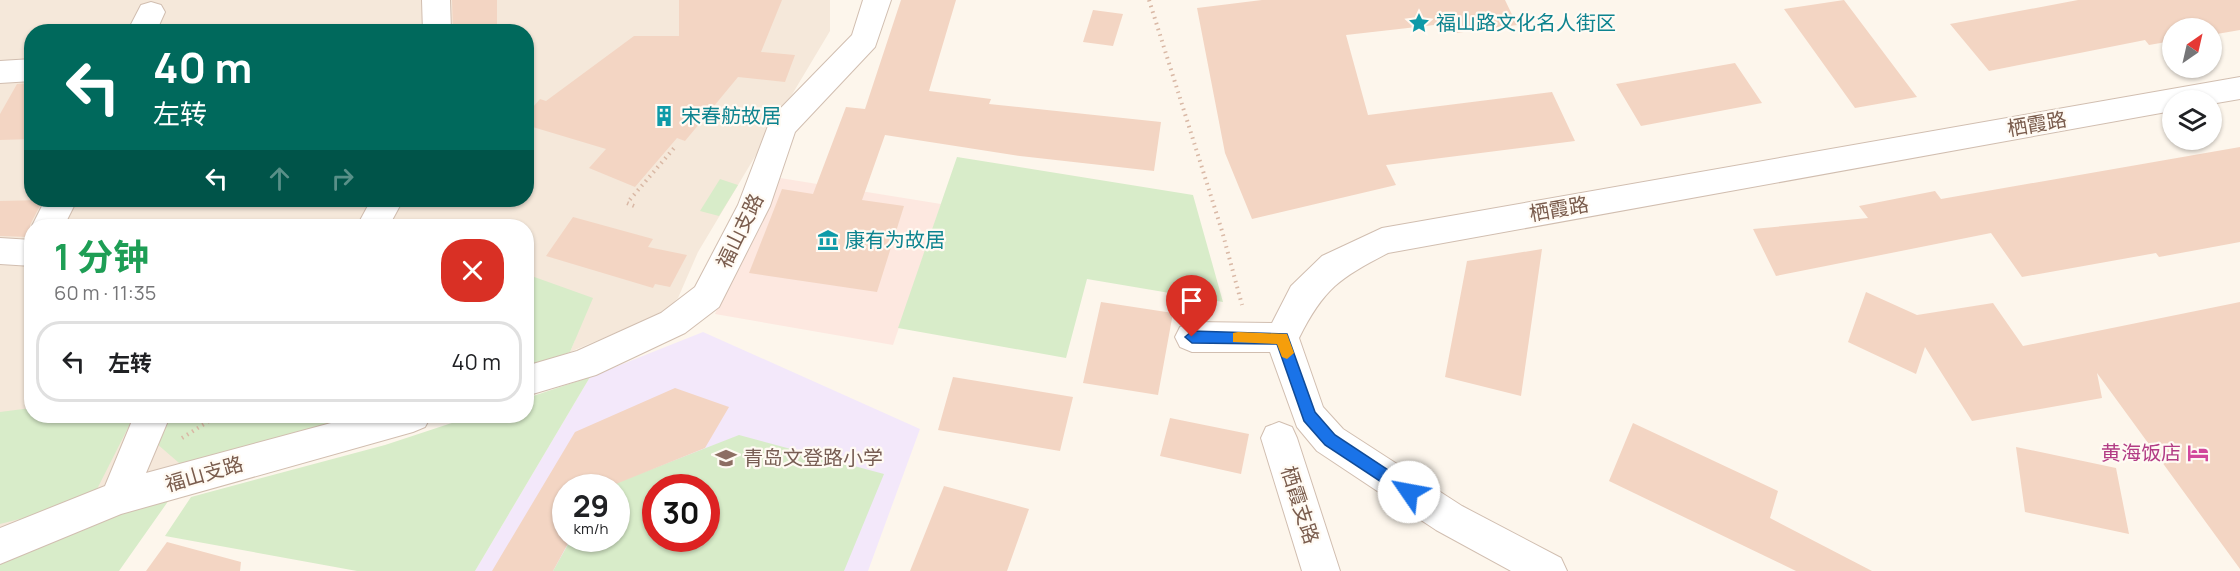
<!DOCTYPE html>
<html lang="zh">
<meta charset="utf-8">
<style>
:root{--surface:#fff;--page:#f2f2f2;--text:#202124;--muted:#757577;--line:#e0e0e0}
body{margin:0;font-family:Manrope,"Noto Sans SC",sans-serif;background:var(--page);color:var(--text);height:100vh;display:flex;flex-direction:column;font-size:22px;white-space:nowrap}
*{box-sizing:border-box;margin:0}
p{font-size:20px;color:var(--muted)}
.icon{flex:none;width:33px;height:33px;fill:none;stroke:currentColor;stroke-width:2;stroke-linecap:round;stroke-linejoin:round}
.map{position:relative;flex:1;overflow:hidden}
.panel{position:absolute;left:24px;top:219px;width:510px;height:204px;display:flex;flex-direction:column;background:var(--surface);border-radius:24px;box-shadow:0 2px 4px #0004}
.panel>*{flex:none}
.top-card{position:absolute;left:24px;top:24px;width:510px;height:183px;border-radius:24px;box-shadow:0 2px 4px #0004;background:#00695c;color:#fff;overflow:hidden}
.needle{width:39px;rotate:34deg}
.buttons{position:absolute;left:2162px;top:18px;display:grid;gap:12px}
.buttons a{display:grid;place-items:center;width:60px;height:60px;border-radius:50%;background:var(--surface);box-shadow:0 2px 4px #0004;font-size:30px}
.speed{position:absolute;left:552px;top:474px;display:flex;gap:12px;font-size:30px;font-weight:700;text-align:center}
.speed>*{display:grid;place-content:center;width:78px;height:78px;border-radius:50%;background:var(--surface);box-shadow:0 2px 4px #0004;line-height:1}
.speed small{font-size:15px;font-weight:400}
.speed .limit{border:9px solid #d22;background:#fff;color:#111}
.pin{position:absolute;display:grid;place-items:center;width:51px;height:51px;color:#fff;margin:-62px -26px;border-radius:50% 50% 50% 0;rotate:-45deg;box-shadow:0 0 6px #0007}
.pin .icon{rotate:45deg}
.me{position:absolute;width:66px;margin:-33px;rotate:303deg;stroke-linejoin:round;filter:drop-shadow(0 0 4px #0008)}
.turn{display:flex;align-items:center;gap:21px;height:126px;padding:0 30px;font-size:27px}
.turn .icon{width:78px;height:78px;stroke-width:2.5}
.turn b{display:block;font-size:42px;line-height:51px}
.lanes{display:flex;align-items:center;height:57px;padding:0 30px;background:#0003;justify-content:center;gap:30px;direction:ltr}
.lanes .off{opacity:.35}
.round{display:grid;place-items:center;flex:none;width:63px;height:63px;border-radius:24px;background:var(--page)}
.summary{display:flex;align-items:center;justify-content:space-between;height:102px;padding:0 30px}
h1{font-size:36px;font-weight:700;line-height:45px;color:#1e9e55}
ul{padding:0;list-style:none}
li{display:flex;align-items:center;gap:18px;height:81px;margin:0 12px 9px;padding:0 18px;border:3px solid var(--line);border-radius:24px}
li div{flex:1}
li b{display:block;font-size:22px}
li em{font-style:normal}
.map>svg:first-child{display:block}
.residential{fill:#f5e8da;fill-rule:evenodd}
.commercial{fill:#fde8e0}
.education{fill:#f3e8fa;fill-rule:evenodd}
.green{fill:#d8ecc9;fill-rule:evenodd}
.building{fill:#f3d5c3}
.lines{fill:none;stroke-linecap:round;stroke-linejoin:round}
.minor-casing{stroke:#d1beb0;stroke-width:2}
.path{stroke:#d9b8a5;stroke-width:4;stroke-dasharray:1.5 4.5;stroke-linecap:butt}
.minor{fill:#fff;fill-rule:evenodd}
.route{fill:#1a73e8;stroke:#114b97;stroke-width:1.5}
.slow{fill:#f59e0b}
.labels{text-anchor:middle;stroke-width:4.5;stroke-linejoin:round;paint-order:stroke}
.culture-label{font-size:20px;fill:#0d838f;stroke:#fffaf3;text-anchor:start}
.street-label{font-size:20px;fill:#7a5c4d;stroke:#fffaf3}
.hotel-label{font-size:20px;fill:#b23c85;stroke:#fffaf3;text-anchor:end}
.education-label{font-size:20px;fill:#785e54;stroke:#fffaf3;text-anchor:start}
</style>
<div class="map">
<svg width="2240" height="571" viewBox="0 0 2240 571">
<rect width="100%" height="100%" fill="#fdf6ec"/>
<path class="residential" d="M 0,0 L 830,0 L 830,31 L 698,252 L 678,298 L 665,312 L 570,352 L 575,340 L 527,357 L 526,226 L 32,226 L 32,416 L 371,416 L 0,531 ZM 32,32 L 526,32 L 526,200 L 32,200 Z"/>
<path class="commercial" d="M 774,177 L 941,204 L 893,345 L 715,314 Z"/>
<path class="education" d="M 703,332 L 920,429 L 868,571 L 475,571 L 590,377 ZM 566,488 L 616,488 L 616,538 L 566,538 ZM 656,488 L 706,488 L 706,538 L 656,538 Z"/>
<path class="green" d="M 957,157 L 1193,195 L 1223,302 L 1087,279 L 1066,358 L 898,328 Z
M 720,179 L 738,185 L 719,216 L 700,211 Z
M 526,274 L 593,298 L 570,352 L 527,369 Z
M 590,377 L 475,571 L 357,571 L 165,536 L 191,497 L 385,445 L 473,416 L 526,416 L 527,398 Z
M 31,408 L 32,416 L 134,416 L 91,501 L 0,524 L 0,412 Z
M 171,416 L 374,416 L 378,419 L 186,469 L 156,443 Z
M 739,435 L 884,474 L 844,571 L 553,571 L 571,539 L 616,538 L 616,488 L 606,487 ZM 656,488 L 706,488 L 706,538 L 656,538 Z
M 169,500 L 119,571 L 0,571 L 0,560 L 117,511 Z"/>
<path class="building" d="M 452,0 L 497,0 L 497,32 L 453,32 Z
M 679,0 L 782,0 L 761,52 L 795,55 L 785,82 L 738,77 L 685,141 L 677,138 L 635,187 L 589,168 L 606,149 L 526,125 L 526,115 L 540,99 L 546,101 L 634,36 L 679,36 Z
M 901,0 L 956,0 L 929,91 L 991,99 L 989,104 L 1161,122 L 1154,171 L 1020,156 L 885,135 L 862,200 L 904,206 L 877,292 L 749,273 L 782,189 L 813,194 L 846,107 L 865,109 Z
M 1262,0 L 1505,0 L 1517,25 L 1456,33 L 1452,23 L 1346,35 L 1368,115 L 1552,92 L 1575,141 L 1386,165 L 1396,185 L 1252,219 L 1225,153 L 1197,8 Z
M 1844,0 L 1917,97 L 1855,108 L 1784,9 Z
M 2078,0 L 2240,0 L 2240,30 L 2211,35 L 2211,28 L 2172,28 L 2172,41 L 2149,45 L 2145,40 L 1989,71 L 1950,24 Z
M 1093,10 L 1123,14 L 1113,46 L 1083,42 Z
M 1735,63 L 1762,103 L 1641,126 L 1616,84 Z
M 32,83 L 32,139 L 0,140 L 0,114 L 17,84 Z
M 2240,147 L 2240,242 L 2159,257 L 2156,253 L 2022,277 L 1991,233 L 1776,276 L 1753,229 L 1868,218 L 1859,206 L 1935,191 L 1941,199 Z
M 43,200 L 30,225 L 32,231 L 28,237 L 0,236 L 0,201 Z
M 573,217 L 653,239 L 648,247 L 687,255 L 670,287 L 655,284 L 653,288 L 546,256 Z
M 1542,249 L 1521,396 L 1445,377 L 1467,261 Z
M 1866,292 L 1917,315 L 1993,303 L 2023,346 L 2240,302 L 2240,569 L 2097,373 L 2102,398 L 1972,421 L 1925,347 L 1916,374 L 1848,342 Z
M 1101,302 L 1173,313 L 1158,395 L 1083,383 Z
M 953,377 L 1073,397 L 1060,451 L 938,430 Z
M 675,388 L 729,407 L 705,448 L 606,488 L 566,488 L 566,538 L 571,538 L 553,571 L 492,571 L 575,432 Z
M 1170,418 L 1249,434 L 1241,474 L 1160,456 Z
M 1633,423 L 1778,491 L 1770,518 L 1872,571 L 1796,571 L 1609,481 Z
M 2016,447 L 2116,468 L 2129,534 L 2025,512 Z
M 944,486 L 1029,509 L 1007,571 L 910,571 Z
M 167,542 L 241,562 L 240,571 L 146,571 Z"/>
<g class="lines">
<defs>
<path id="minor" d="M 422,0 L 450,0 L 451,32 L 423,32 Z
M 863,0 L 891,0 L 875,47 L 795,132 L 770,206 L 719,307 L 685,333 L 596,375 L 526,396 L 526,366 L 577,351 L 661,313 L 695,287 L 738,205 L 771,118 L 852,35 Z
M 151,2 L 161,5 L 165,12 L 156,32 L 127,32 L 141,5 Z
M 32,59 L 32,81 L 0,83 L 0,61 Z
M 2240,77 L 2240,99 L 2211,104 L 2211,100 L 2172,100 L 2172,111 L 1388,253 C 1340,278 1324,288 1299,338 L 1323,407 L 1343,429 L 1462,506 L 1561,558 L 1567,571 L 1511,571 L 1436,530 L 1317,451 L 1297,427 L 1270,352 L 1192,352 L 1180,347 L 1175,337 L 1180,327 L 1192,322 L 1272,323 L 1291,286 L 1322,256 L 1382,228 Z
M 45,200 L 77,200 L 64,226 L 32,226 Z
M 371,200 L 403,200 L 389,226 L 357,226 Z
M 0,238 L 32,240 L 32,266 L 0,264 Z
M 134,416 L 170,416 L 146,473 L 357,416 L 431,416 L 425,427 L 413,432 L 121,514 L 0,564 L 0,528 L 105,486 Z
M 1279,422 L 1292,427 L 1297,438 L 1340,571 L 1302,571 L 1261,438 L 1266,427 Z"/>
</defs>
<use href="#minor" class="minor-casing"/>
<path class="path" d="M 1149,0 L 1222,231 L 1242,305
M 634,206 L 627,203 L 675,147
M 182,438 L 217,416"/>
<use href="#minor" class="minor"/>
</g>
<path class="route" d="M 1192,331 L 1287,334 L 1315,412 L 1335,435 L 1414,487 L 1417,492 L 1414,497 L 1404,497 L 1325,445 L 1304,421 L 1277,344 L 1192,343 L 1185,337 Z"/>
<path class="slow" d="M 1238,332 L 1287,334 L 1294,353 L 1287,359 L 1282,357 L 1277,344 L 1233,342 L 1233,333 Z"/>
<defs>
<symbol id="sight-bare" viewBox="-9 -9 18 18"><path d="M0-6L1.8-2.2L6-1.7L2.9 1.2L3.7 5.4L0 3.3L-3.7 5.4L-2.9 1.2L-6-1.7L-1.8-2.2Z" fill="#0f9aa8" stroke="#fffaf3" stroke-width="2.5" paint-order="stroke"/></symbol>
<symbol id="building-bare" viewBox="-9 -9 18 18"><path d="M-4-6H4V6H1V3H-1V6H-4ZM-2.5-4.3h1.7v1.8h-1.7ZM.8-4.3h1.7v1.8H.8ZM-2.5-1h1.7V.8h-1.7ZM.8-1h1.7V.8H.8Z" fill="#0f9aa8" stroke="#fffaf3" stroke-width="2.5" paint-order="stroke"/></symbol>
<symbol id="museum-bare" viewBox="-9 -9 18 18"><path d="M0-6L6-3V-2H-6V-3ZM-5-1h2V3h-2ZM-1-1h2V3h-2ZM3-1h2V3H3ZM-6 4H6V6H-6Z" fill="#0f9aa8" stroke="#fffaf3" stroke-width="2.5" paint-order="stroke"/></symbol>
<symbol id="hotel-bare" viewBox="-9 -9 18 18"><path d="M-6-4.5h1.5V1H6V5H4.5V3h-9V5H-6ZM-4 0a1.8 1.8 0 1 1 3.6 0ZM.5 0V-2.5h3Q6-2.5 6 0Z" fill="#d1479c" stroke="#fffaf3" stroke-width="2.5" paint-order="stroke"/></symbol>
<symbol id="school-bare" viewBox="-9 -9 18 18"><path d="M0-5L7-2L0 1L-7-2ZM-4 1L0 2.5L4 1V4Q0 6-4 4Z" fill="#8d6e63" stroke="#fffaf3" stroke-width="2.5" paint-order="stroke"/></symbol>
</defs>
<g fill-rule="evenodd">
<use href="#sight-bare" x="1404" y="8" width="30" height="30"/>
<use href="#building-bare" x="649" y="101" width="30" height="30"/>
<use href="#museum-bare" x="813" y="225" width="30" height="30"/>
<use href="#hotel-bare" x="2183" y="438" width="30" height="30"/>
<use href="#school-bare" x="711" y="443" width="30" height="30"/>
</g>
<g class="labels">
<g class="culture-label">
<text x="1436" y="30">福山路文化名人街区</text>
<text x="681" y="123">宋春舫故居</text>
<text x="845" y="247">康有为故居</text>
</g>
<g class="street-label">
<text transform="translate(2037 124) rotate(-10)" y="7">栖霞路</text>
<text transform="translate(1559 209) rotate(-10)" y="7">栖霞路</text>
<text transform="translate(740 231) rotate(-64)" y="7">福山支路</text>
<text transform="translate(204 474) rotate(-16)" y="7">福山支路</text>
<text transform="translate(1300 505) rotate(72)" y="7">栖霞支路</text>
</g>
<g class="hotel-label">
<text x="2181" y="460">黄海饭店</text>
</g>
<g class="education-label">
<text x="743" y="465">青岛文登路小学</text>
</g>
</g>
</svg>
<div class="buttons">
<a><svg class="needle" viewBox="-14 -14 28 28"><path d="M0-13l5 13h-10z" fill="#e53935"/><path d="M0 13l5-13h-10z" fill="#757577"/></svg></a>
<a><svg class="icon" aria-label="layers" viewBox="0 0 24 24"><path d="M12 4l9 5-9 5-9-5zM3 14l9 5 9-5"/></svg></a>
</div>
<div class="speed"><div>29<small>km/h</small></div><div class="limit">30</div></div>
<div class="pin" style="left:1192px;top:337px;background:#d93025"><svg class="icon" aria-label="arrive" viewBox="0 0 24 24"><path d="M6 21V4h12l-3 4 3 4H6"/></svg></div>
<svg class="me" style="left:1409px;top:492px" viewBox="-20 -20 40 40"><circle r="19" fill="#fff"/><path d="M0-13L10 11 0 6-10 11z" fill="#1a73e8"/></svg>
<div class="top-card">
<div class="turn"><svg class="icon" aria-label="left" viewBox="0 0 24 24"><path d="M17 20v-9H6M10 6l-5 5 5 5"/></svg><div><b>40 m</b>左转</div></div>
<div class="lanes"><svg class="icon" aria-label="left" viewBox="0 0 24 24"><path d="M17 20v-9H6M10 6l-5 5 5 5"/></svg><svg class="icon off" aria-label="ahead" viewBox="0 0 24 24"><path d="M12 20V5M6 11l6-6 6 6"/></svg><svg class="icon off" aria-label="right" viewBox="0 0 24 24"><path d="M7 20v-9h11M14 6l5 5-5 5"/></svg></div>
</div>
<section class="panel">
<div class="summary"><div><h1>1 分钟</h1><p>60 m · 11:35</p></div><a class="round" style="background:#d93025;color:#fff"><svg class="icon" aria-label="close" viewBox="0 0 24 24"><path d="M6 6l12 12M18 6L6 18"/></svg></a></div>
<ul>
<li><svg class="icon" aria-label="left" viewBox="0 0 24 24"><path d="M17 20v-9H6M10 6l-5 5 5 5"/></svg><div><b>左转</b></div><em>40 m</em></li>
</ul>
</section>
</div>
